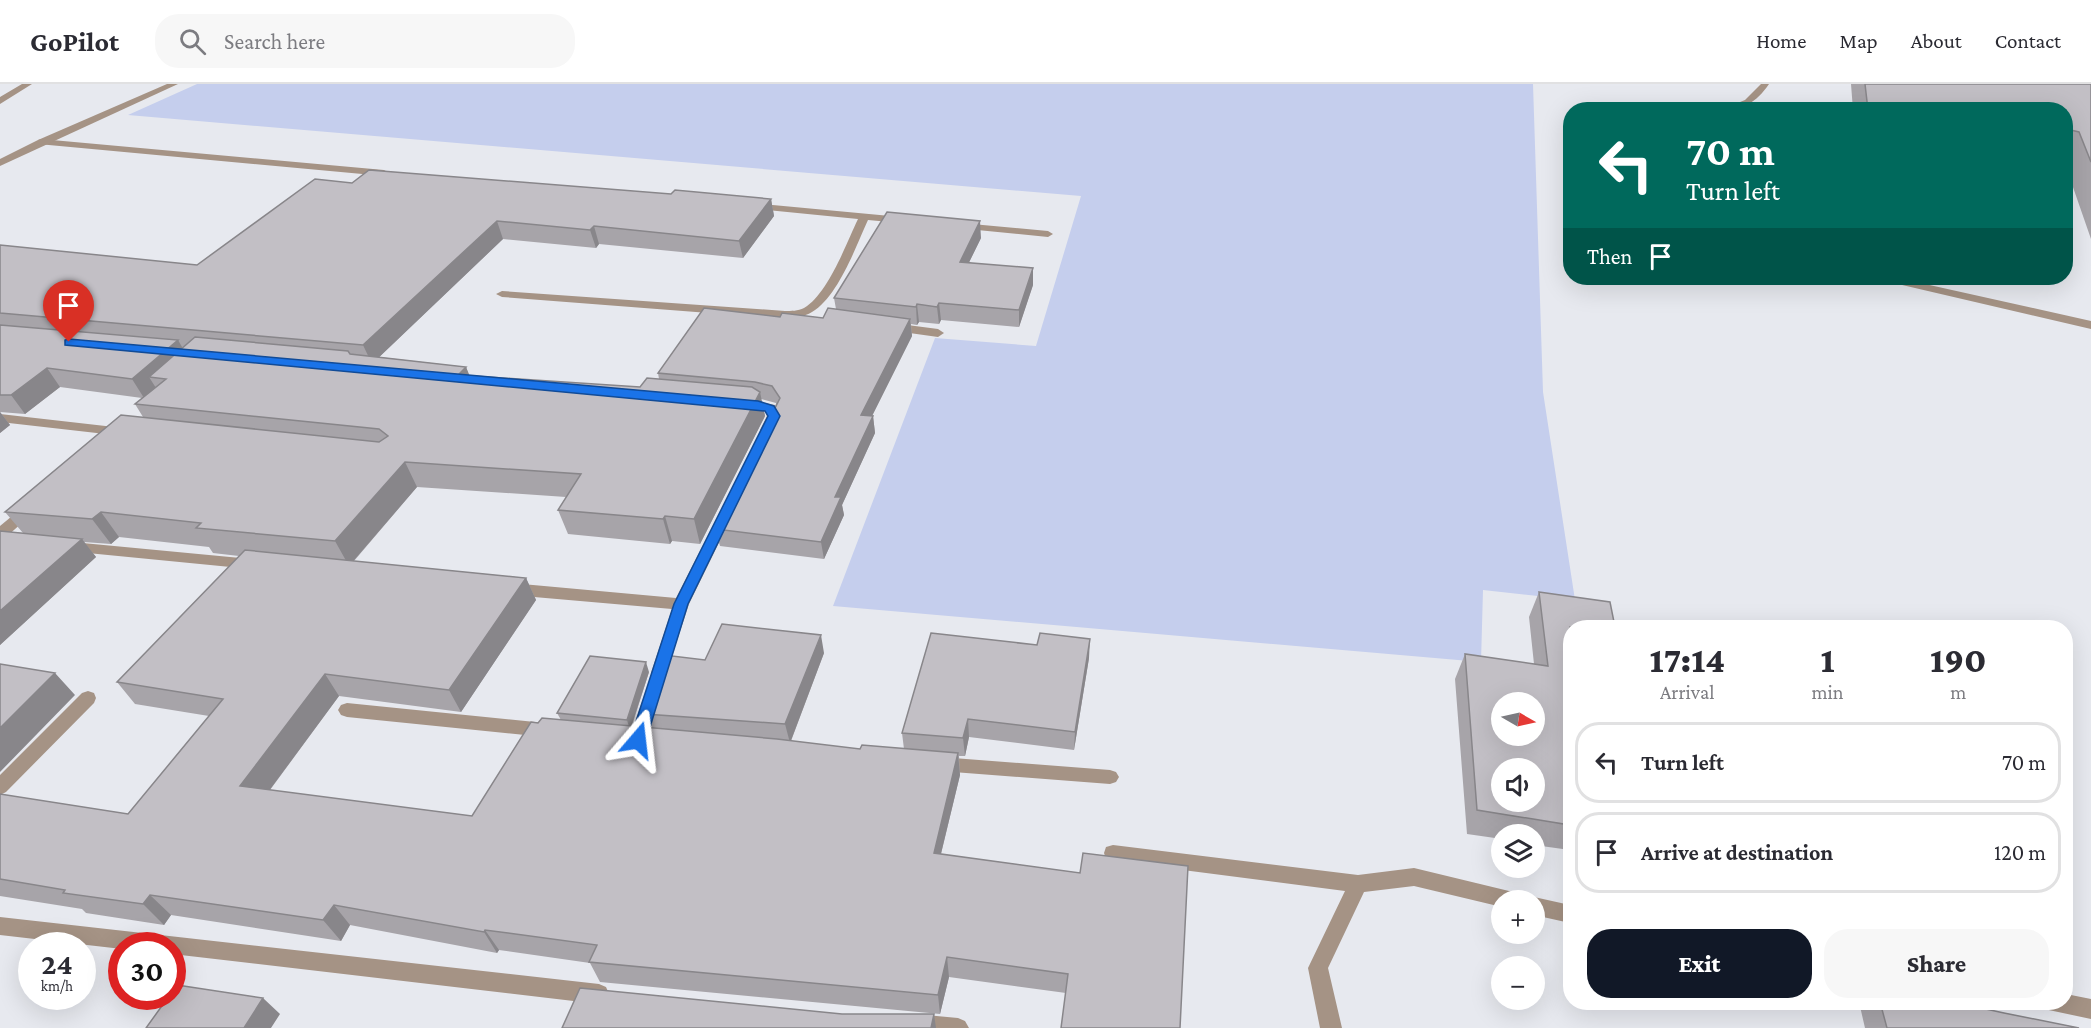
<!DOCTYPE html>
<meta charset="utf-8">
<style>
:root{--surface:#fff;--page:#f7f7f7;--text:#2b2b33;--muted:#7c7c81;--line:#e1e1e2;--accent:#111827}
body{margin:0;font-family:"Crimson Pro",serif;background:var(--page);color:var(--text);height:100vh;display:flex;flex-direction:column;font-size:22px;white-space:nowrap}
*{box-sizing:border-box;margin:0}
p{font-size:20px;color:var(--muted)}
.icon{flex:none;width:33px;height:33px;fill:none;stroke:currentColor;stroke-width:2;stroke-linecap:round;stroke-linejoin:round}
.map{position:relative;flex:1;overflow:hidden}
.panel{position:absolute;left:1563px;top:536px;width:510px;height:390px;display:flex;flex-direction:column;background:var(--surface);border-radius:24px;box-shadow:0 6px 24px #0002}
.panel>*{flex:none}
.hud{position:absolute;left:1563px;top:18px;width:510px;height:183px;border-radius:24px;box-shadow:0 6px 24px #0002;background:#00695c;color:#fff;overflow:hidden}
.needle{width:39px;rotate:99deg}
.buttons{position:absolute;left:1491px;top:608px;display:grid;gap:12px}
.buttons a{display:grid;place-items:center;width:54px;height:54px;border-radius:50%;background:var(--surface);box-shadow:0 6px 24px #0002;font-size:30px}
.speed{position:absolute;left:18px;top:848px;display:flex;gap:12px;font-size:30px;font-weight:700;text-align:center}
.speed>*{display:grid;place-content:center;width:78px;height:78px;border-radius:50%;background:var(--surface);box-shadow:0 6px 24px #0002;line-height:1}
.speed small{font-size:15px;font-weight:400}
.speed .limit{border:9px solid #d22;background:#fff;color:#111}
.pin{position:absolute;display:grid;place-items:center;width:51px;height:51px;color:#fff;margin:-62px -26px;border-radius:50% 50% 50% 0;rotate:-45deg;box-shadow:0 0 6px #0007}
.pin .icon{rotate:45deg}
.me{position:absolute;width:66px;margin:-33px;rotate:17deg;stroke-linejoin:round;filter:drop-shadow(0 0 4px #0008)}
.turn{display:flex;align-items:center;gap:21px;height:126px;padding:0 24px;font-size:27px}
.turn .icon{width:78px;height:78px;stroke-width:2.5}
.turn b{display:block;font-size:42px;line-height:51px}
.then{display:flex;align-items:center;height:57px;padding:0 24px;background:#0003;gap:12px;font-size:22px}
.eta{display:flex;justify-content:space-evenly;align-items:center;height:102px;text-align:center}
.eta b{font-size:36px;font-weight:800;line-height:42px}
.action{display:flex;gap:12px;margin-top:auto;padding:12px 24px}
.action a{flex:1;height:69px;border-radius:24px;background:var(--accent);color:#fff;font-size:24px;font-weight:800;line-height:69px;text-align:center}
.action a+a{background:var(--page);color:var(--text)}
ul{padding:0;list-style:none}
li{display:flex;align-items:center;gap:18px;height:81px;margin:0 12px 9px;padding:0 12px;border:3px solid var(--line);border-radius:24px}
li div{flex:1}
li b{display:block;font-size:22px}
li em{font-style:normal}
header{display:flex;align-items:center;gap:36px;box-sizing:border-box;height:84px;padding:0 30px;background:var(--surface);border-bottom:2px solid var(--line)}
header strong{font-size:28px}
nav{display:flex;gap:33px;margin-inline-start:auto;font-size:21px}
.search{width:420px;height:54px;background:var(--page);display:flex;align-items:center;gap:15px;box-sizing:border-box;padding:0 21px;border-radius:24px;color:var(--muted);font-size:22px}
.map>svg:first-child{display:block}
.green{fill:#c5ceed}
.lines{fill:none;stroke-linecap:round;stroke-linejoin:round}
.service{fill:#a59385;fill-rule:evenodd}
.minor{fill:#a59385;fill-rule:evenodd}
.tertiary{fill:#a59385;fill-rule:evenodd}
.wall{fill:#a7a4a9}
.shaded-wall{fill:#88868a}
.building{fill:#c2bfc5;stroke:#88868a;stroke-width:1.5;fill-rule:evenodd}
.route{fill:#1a73e8;stroke:#114b97;stroke-width:1.5}
</style>
<header>
<strong>GoPilot</strong>
<div class="search"><svg class="icon" aria-label="search" viewBox="0 0 24 24"><circle cx="10" cy="10" r="6"/><path d="M15 15l6 6"/></svg>Search here</div>
<nav><a>Home</a><a>Map</a><a>About</a><a>Contact</a></nav>
</header>
<div class="map">
<svg width="2091" height="944" viewBox="0 0 2091 944">
<rect width="100%" height="100%" fill="#e7e9ef"/>
<path class="green" d="M 197,0 L 1533,0 L 1543,308 L 1575,516 L 1483,506 L 1481,578 L 833,522 L 935,254 L 1036,262 L 1081,112 L 128,31 Z"/>
<g class="lines">
<path class="service" d="M 1761,0 L 1769,0 C 1756,19 1743,26 1720,26 L 1745,16 Z
M 1643,18 L 1690,21 L 1716,26 L 1643,23 L 1606,26 L 1617,20 Z
M 1880,194 L 1898,194 L 2091,237 L 2091,245 L 1885,197 Z"/>
<path class="minor" d="M 22,0 L 32,0 L 0,20 L 0,13 Z
M 41,55 L 384,86 L 389,89 L 384,92 L 38,60 L 38,56 Z
M 752,119 L 901,133 L 906,136 L 901,139 L 868,136 C 856,162 838,213 812,228 C 804,233 794,233 785,235 L 502,213 L 496,210 L 502,207 L 785,227 C 791,227 798,227 804,224 C 828,210 846,160 858,135 L 748,124 L 748,120 Z
M 961,139 L 1048,147 L 1053,150 L 1048,153 L 957,144 L 956,142 Z
M 892,239 L 938,245 L 944,249 L 938,253 L 888,246 L 886,243 Z
M 744,315 L 775,321 L 781,332 L 772,349 L 767,350 L 760,346 L 767,332 L 765,327 L 739,322 L 738,319 L 739,316 Z
M 0,330 L 123,344 L 130,348 L 123,352 L 0,338 Z
M 28,421 L 35,426 L 33,429 L 5,454 L 0,455 L 0,442 L 23,423 Z
M 725,427 L 732,432 L 689,520 L 665,593 L 653,593 L 651,589 L 672,525 L 511,511 L 503,505 L 511,499 L 676,514 L 718,432 Z
M 72,458 L 251,475 L 259,480 L 251,485 L 67,467 L 65,463 Z
M 652,605 L 658,607 L 660,612 L 647,656 L 644,661 L 638,663 L 632,661 L 629,656 L 644,612 L 646,607 Z
M 88,607 L 94,609 L 96,614 L 94,619 L 6,708 L 0,711 L 0,691 L 82,609 Z
M 347,619 L 545,639 L 551,641 L 554,646 L 551,651 L 545,653 L 347,633 L 341,631 L 338,626 L 341,621 Z
M 940,673 L 1110,686 L 1116,688 L 1119,693 L 1116,698 L 1110,700 L 940,687 L 934,685 L 931,680 L 934,675 Z
M 1113,761 L 1358,791 L 1414,784 L 1509,807 L 1516,810 L 1519,816 L 1502,816 L 1502,823 L 1414,802 L 1364,808 L 1328,884 L 1342,944 L 1320,944 L 1308,884 L 1345,807 L 1113,777 L 1106,775 L 1104,769 L 1106,763 Z
M 1534,813 L 1570,821 L 1570,839 L 1534,831 L 1534,816 L 1527,816 Z
M 0,833 L 599,900 L 606,903 L 609,910 L 606,917 L 599,920 L 172,870 L 172,861 L 122,861 L 122,865 L 0,851 Z
M 2066,910 L 2091,915 L 2091,935 L 2044,925 L 2041,918 L 2066,918 Z
M 915,930 L 958,934 L 965,937 L 969,944 L 906,944 L 904,940 L 908,933 Z"/>
<path class="tertiary" d="M 167,0 L 178,0 L 0,82 L 0,75 L 38,56 Z"/>
</g>
<path class="wall" d="M 1851,0 L 2091,0 L 2091,155 L 2066,83 L 2066,26 L 1853,26 Z
M 352,99 L 771,115 L 774,132 L 743,174 L 599,160 L 596,164 L 503,155 L 379,273 L 466,283 L 469,292 L 640,303 L 659,295 L 658,289 L 780,233 L 823,234 L 836,225 L 834,214 L 981,154 L 969,178 L 1033,201 L 1019,243 L 941,236 L 939,240 L 919,238 L 917,241 L 911,240 L 912,252 L 872,332 L 873,332 L 875,349 L 842,421 L 844,431 L 824,475 L 720,462 L 715,445 L 776,320 L 776,319 L 761,315 L 765,332 L 700,460 L 672,457 L 670,460 L 568,450 L 558,426 L 566,413 L 417,403 L 354,477 L 526,494 L 536,516 L 461,628 L 339,612 L 270,706 L 472,732 L 538,639 L 561,636 L 557,629 L 649,588 L 632,642 L 650,644 L 645,630 L 705,576 L 824,569 L 791,657 L 860,665 L 904,665 L 902,649 L 1089,574 L 1074,666 L 969,653 L 965,672 L 959,672 L 960,691 L 941,770 L 1080,789 L 1066,909 L 949,893 L 940,930 L 600,898 L 590,879 L 499,866 L 497,869 L 350,841 L 341,857 L 171,831 L 164,841 L 86,829 L 82,825 L 0,812 L 0,710 L 128,730 L 209,632 L 135,620 L 117,598 L 239,472 L 213,469 L 209,463 L 119,453 L 111,460 L 84,458 L 96,473 L 0,561 L 0,447 L 23,449 L 5,428 L 143,333 L 135,320 L 142,314 L 60,303 L 25,330 L 0,328 L 10,341 L 0,349 L 0,161 L 197,181 Z
M 1539,508 L 1570,543 L 1570,766 L 1534,761 L 1534,750 L 1502,750 L 1502,755 L 1467,750 L 1455,595 L 1465,570 L 1534,580 L 1529,533 Z
M 1859,918 L 1954,918 L 2004,929 L 2079,944 L 1865,944 Z"/>
<path class="shaded-wall" d="M 771,115 L 774,132 L 743,174 L 739,157 Z
M 497,137 L 503,155 L 372,280 L 363,261 Z
M 980,137 L 981,154 L 961,195 L 960,178 Z
M 594,142 L 599,160 L 596,164 L 590,146 Z
M 1033,184 L 1033,201 L 1019,243 L 1019,226 Z
M 939,219 L 941,236 L 939,240 L 937,223 Z
M 917,220 L 919,238 L 917,241 L 916,223 Z
M 910,235 L 912,252 L 864,348 L 861,331 Z
M 178,256 L 189,275 L 149,293 L 156,304 L 144,314 L 132,295 Z
M 466,283 L 476,307 L 458,291 Z
M 47,284 L 60,303 L 25,330 L 11,311 Z
M 760,308 L 765,332 L 700,460 L 694,435 Z
M 0,328 L 10,341 L 0,349 Z
M 873,332 L 875,349 L 842,421 L 844,431 L 824,475 L 821,458 L 835,413 Z
M 405,378 L 417,403 L 349,482 L 335,457 Z
M 101,428 L 119,453 L 111,460 L 92,435 Z
M 665,432 L 672,457 L 670,460 L 663,435 Z
M 82,455 L 96,473 L 0,561 L 0,527 Z
M 526,494 L 536,516 L 461,628 L 449,606 Z
M 821,551 L 824,569 L 790,659 L 785,640 Z
M 1090,555 L 1089,574 L 1074,666 L 1075,648 Z
M 646,578 L 649,588 L 630,646 L 627,636 Z
M 55,589 L 75,611 L 0,688 L 0,644 Z
M 325,590 L 339,612 L 257,723 L 240,702 Z
M 968,635 L 969,653 L 965,672 L 963,654 Z
M 958,669 L 960,691 L 936,790 L 934,769 Z
M 150,811 L 171,831 L 164,841 L 143,820 Z
M 334,821 L 350,841 L 341,857 L 323,836 Z
M 485,846 L 499,866 L 497,869 L 484,848 Z
M 947,873 L 949,893 L 940,930 L 938,911 Z
M 263,914 L 280,930 L 271,944 L 244,944 Z
M 934,930 L 936,944 L 931,944 Z"/>
<path class="building" d="M 1865,0 L 2091,0 L 2091,78 L 2079,48 L 2066,45 L 2066,26 L 1868,26 Z
M 1656,23 L 1669,26 L 1656,26 Z
M 369,86 L 671,110 L 675,106 L 771,115 L 739,157 L 594,142 L 590,146 L 497,137 L 363,261 L 0,229 L 0,161 L 197,181 L 315,95 L 352,99 Z
M 887,128 L 980,137 L 960,178 L 1033,184 L 1019,226 L 939,219 L 937,223 L 917,220 L 916,223 L 834,214 Z
M 704,224 L 780,233 L 782,229 L 823,234 L 828,224 L 910,235 L 861,331 L 873,332 L 835,413 L 841,413 L 821,458 L 715,445 L 780,314 L 772,302 L 755,298 L 658,289 Z
M 0,241 L 178,256 L 132,295 L 47,284 L 11,311 L 0,311 Z
M 195,253 L 348,267 L 350,270 L 466,283 L 458,291 L 640,303 L 647,294 L 752,303 L 760,308 L 694,435 L 665,432 L 663,435 L 558,426 L 581,390 L 405,378 L 335,457 L 196,444 L 201,439 L 101,428 L 92,435 L 5,428 L 121,331 L 379,358 L 388,352 L 379,345 L 135,320 L 166,295 L 149,293 Z
M 0,447 L 82,455 L 0,527 Z
M 245,466 L 526,494 L 449,606 L 325,590 L 240,702 L 472,732 L 531,638 L 538,639 L 542,634 L 777,655 L 860,665 L 862,661 L 958,669 L 934,769 L 1080,789 L 1083,769 L 1188,782 L 1180,944 L 1061,944 L 1068,890 L 947,873 L 938,911 L 589,878 L 597,861 L 485,846 L 484,848 L 334,821 L 323,836 L 150,811 L 143,820 L 63,809 L 65,806 L 0,795 L 0,710 L 128,730 L 223,615 L 117,598 Z
M 1539,508 L 1610,518 L 1615,543 L 1570,543 L 1570,741 L 1477,726 L 1465,570 L 1548,582 ZM 1502,618 L 1534,618 L 1534,651 L 1502,651 ZM 1502,684 L 1534,684 L 1534,717 L 1502,717 Z
M 722,540 L 821,551 L 785,640 L 645,630 L 664,571 L 705,576 Z
M 931,549 L 1037,561 L 1040,549 L 1090,555 L 1075,648 L 968,635 L 963,654 L 902,649 Z
M 590,572 L 646,578 L 627,636 L 557,629 Z
M 0,580 L 55,589 L 0,644 Z
M 177,901 L 263,914 L 244,944 L 146,944 L 169,912 L 172,912 L 172,907 Z
M 580,904 L 842,930 L 934,930 L 931,944 L 562,944 Z
M 1880,918 L 1954,918 L 2004,929 L 2079,944 L 1887,944 Z"/>
<path class="route" d="M 69,255 L 758,317 L 774,322 L 780,332 L 688,520 L 646,656 L 638,662 L 630,656 L 674,520 L 768,332 L 765,327 L 65,261 L 65,256 Z"/>
</svg>
<div class="buttons">
<a><svg class="needle" viewBox="-14 -14 28 28"><path d="M0-13l5 13h-10z" fill="#e53935"/><path d="M0 13l5-13h-10z" fill="#7c7c81"/></svg></a>
<a><svg class="icon" aria-label="sound" viewBox="0 0 24 24"><path d="M4 9h4l5-4v14l-5-4H4zM17 9q2 3 0 6"/></svg></a>
<a><svg class="icon" aria-label="layers" viewBox="0 0 24 24"><path d="M12 4l9 5-9 5-9-5zM3 14l9 5 9-5"/></svg></a>
<a>+</a>
<a>−</a>
</div>
<div class="speed"><div>24<small>km/h</small></div><div class="limit">30</div></div>
<div class="pin" style="left:69px;top:258px;background:#d93025"><svg class="icon" aria-label="arrive" viewBox="0 0 24 24"><path d="M6 21V4h12l-3 4 3 4H6"/></svg></div>
<svg class="me" style="left:638px;top:656px" viewBox="-20 -20 40 40"><path d="M0-17L14 15 0 8-14 15z" fill="#1a73e8" stroke="#fff" stroke-width="4"/></svg>
<div class="hud">
<div class="turn"><svg class="icon" aria-label="left" viewBox="0 0 24 24"><path d="M17 20v-9H6M10 6l-5 5 5 5"/></svg><div><b>70 m</b>Turn left</div></div>
<div class="then">Then<svg class="icon" aria-label="arrive" viewBox="0 0 24 24"><path d="M6 21V4h12l-3 4 3 4H6"/></svg></div>
</div>
<section class="panel">
<div class="eta">
<div><b>17:14</b><p>Arrival</p></div>
<div><b>1</b><p>min</p></div>
<div><b>190</b><p>m</p></div>
</div>
<ul>
<li><svg class="icon" aria-label="left" viewBox="0 0 24 24"><path d="M17 20v-9H6M10 6l-5 5 5 5"/></svg><div><b>Turn left</b></div><em>70 m</em></li>
<li><svg class="icon" aria-label="arrive" viewBox="0 0 24 24"><path d="M6 21V4h12l-3 4 3 4H6"/></svg><div><b>Arrive at destination</b></div><em>120 m</em></li>
</ul>
<div class="action"><a>Exit</a><a>Share</a></div>
</section>
</div>
